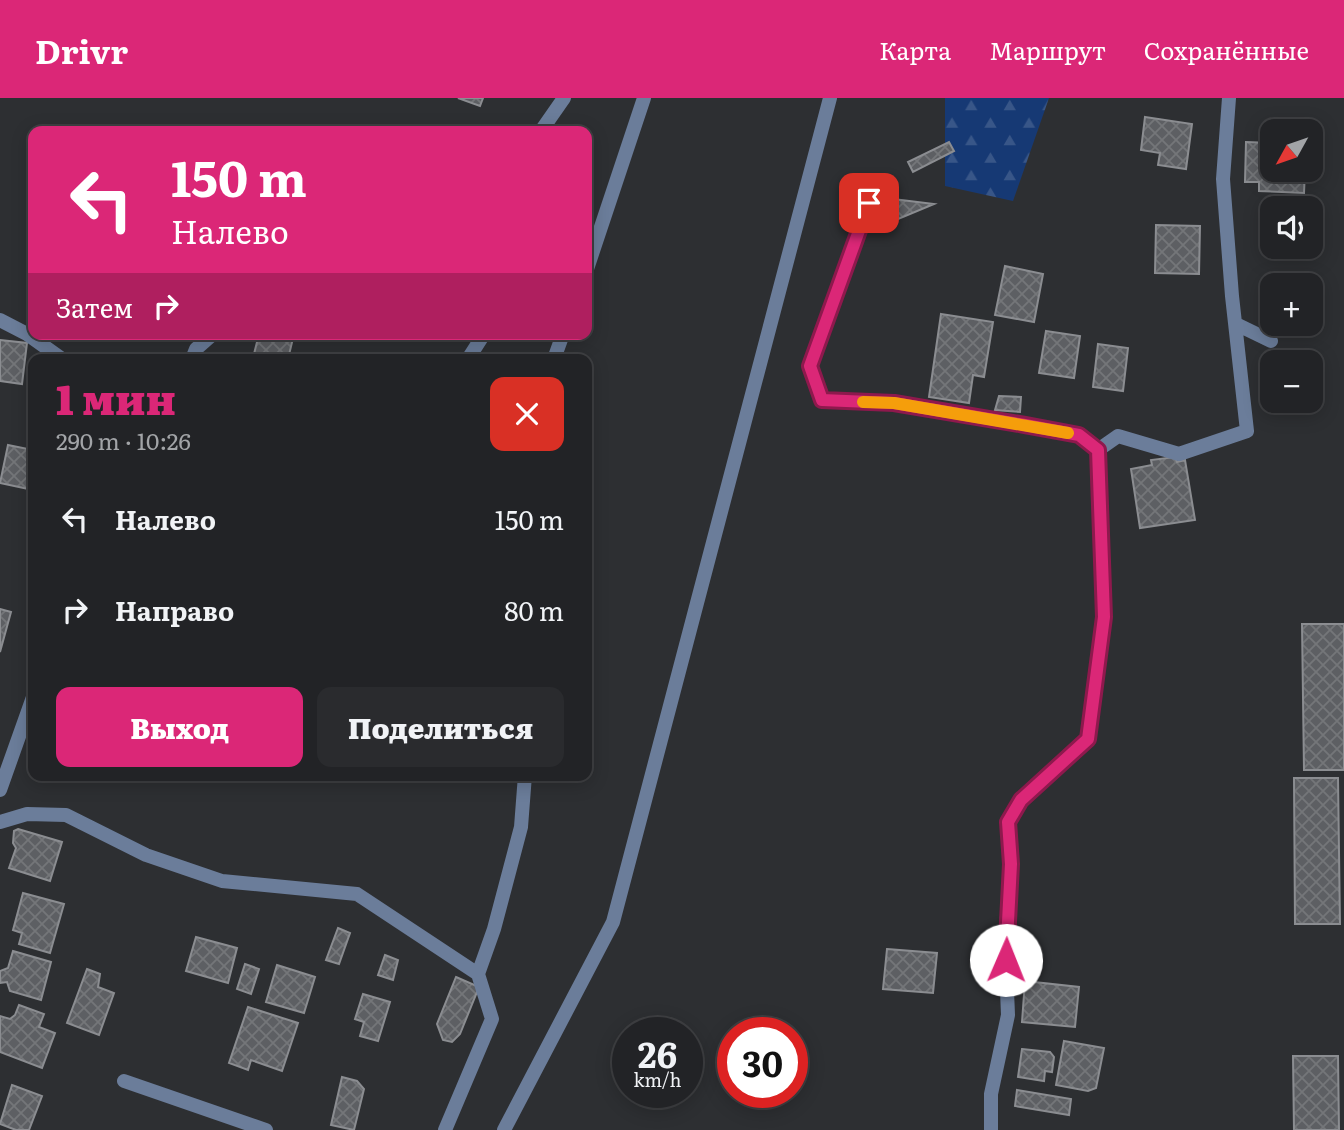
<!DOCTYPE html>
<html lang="ru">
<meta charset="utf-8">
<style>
:root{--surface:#222326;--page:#2a2b2e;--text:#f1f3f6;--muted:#a2a4a7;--line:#3f4043;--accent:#db2777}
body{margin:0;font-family:Literata,serif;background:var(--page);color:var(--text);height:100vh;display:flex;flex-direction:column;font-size:26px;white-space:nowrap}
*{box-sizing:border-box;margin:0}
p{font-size:23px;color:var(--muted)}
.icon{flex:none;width:38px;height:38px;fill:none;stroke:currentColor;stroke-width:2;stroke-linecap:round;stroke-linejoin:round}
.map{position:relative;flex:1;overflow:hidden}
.sheet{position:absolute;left:28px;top:256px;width:564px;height:427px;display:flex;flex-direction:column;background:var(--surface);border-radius:14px;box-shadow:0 4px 18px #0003,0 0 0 2px var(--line)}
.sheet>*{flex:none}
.guide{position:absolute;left:28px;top:28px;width:564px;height:214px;border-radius:14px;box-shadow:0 4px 18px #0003,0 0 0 2px var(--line);background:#db2777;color:#fff;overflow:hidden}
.needle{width:46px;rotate:230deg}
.fabs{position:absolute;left:1260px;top:21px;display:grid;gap:14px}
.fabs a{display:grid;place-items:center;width:63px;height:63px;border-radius:14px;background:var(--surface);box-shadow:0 4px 18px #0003,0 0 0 2px var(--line);font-size:35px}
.speed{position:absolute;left:612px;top:919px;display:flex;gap:14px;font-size:35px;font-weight:700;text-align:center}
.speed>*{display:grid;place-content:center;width:91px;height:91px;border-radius:50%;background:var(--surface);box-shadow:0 4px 18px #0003,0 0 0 2px var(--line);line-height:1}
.speed small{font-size:18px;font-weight:400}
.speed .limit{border:10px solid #d22;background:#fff;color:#111}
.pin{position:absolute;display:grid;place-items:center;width:60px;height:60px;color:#fff;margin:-30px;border-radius:14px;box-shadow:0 4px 10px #0006}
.me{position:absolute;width:77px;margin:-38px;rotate:1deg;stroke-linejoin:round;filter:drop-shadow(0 0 5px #0008)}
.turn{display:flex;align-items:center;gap:24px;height:147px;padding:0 28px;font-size:32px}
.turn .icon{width:91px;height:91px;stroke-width:2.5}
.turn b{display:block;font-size:49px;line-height:60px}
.then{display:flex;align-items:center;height:66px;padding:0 28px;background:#0003;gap:14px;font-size:26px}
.round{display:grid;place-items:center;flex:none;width:74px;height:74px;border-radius:14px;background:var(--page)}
.head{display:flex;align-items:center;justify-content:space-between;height:119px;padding:0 28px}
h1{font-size:42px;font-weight:800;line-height:52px;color:var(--accent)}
.primary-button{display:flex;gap:14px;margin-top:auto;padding:14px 28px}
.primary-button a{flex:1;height:80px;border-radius:14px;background:var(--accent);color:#fff;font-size:28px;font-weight:800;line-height:80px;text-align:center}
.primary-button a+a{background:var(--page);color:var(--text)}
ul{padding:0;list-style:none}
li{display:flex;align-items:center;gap:21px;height:91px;padding:0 28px}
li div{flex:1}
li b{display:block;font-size:26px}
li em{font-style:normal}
header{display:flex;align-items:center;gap:42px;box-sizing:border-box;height:98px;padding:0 35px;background:var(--accent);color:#fff}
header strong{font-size:33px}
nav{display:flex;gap:38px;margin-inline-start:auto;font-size:24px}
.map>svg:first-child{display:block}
.forest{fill:url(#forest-firs)}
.building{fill:url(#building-cross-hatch);stroke:#8b8d91;stroke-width:2}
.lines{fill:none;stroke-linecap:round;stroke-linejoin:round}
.minor{stroke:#6b7d9a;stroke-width:14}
.route-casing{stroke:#8e194d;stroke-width:18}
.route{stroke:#db2777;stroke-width:12}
.slow{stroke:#f59e0b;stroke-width:12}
</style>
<header>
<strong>Drivr</strong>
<nav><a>Карта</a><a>Маршрут</a><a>Сохранённые</a></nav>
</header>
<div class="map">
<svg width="1344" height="1032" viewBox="0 0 1344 1032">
<defs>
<pattern id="forest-firs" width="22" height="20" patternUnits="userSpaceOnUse" patternTransform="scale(1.75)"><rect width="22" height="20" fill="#163974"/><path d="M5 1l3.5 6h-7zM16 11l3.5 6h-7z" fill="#385688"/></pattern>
<pattern id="building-cross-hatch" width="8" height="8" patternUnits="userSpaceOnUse" patternTransform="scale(1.75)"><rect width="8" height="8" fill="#5d5f63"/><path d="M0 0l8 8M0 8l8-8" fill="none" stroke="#747679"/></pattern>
</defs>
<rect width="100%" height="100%" fill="#2d2f32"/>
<path class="forest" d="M 945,0 L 1049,0 L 1013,103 L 945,88 Z"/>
<path class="building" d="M 458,0 L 483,0 L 480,8 Z
M 1145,19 L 1192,26 L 1186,71 L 1158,67 L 1160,55 L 1141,52 Z
M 949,44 L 954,53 L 913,74 L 908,64 Z
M 1246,44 L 1272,45 L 1272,72 L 1305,72 L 1304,95 L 1259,93 L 1259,84 L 1245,84 Z
M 893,101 L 934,106 L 891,124 Z
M 1156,127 L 1200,128 L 1199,176 L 1155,175 Z
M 1005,168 L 1043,176 L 1034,224 L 995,217 Z
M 941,216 L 993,224 L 984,279 L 973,277 L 969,305 L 929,299 Z
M 1046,233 L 1080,238 L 1074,280 L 1039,275 Z
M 259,236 L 294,236 L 288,261 L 254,256 Z
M 0,242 L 27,245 L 22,286 L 0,283 Z
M 1098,246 L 1128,250 L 1123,293 L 1093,289 Z
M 999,298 L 1021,299 L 1020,314 L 995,312 Z
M 8,347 L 33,352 L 33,392 L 0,385 Z
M 1175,359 L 1177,364 L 1185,362 L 1195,422 L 1140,430 L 1131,371 L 1152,367 L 1151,362 Z
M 0,511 L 11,514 L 0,554 Z
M 1302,526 L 1344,526 L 1344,672 L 1304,672 Z
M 1294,680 L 1338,680 L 1340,826 L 1295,826 Z
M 18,731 L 62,744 L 50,783 L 9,770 L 16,750 L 13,745 L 14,733 Z
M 23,795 L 64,806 L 50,855 L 19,846 L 22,835 L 13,832 Z
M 338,830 L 350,835 L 339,866 L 326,862 Z
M 196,839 L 237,850 L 228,885 L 186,873 Z
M 887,851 L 937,855 L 933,895 L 883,891 Z
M 13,853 L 51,864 L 41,902 L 10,893 L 7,884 L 0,885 L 0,873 L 8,870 Z
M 385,857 L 398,862 L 393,882 L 378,877 Z
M 245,866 L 259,871 L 251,896 L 237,891 Z
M 277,867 L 315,879 L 304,915 L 266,904 Z
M 87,871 L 100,876 L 98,889 L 114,895 L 99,937 L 67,925 Z
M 456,879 L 479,889 L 460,936 L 452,944 L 443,942 L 437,926 Z
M 1025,883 L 1079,889 L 1075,929 L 1022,924 Z
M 363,896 L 390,904 L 378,943 L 360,938 L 364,924 L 355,921 Z
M 19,907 L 44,916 L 39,929 L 55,935 L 42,970 L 0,954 L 0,918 L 10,921 L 15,917 Z
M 248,909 L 298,925 L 282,973 L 251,962 L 248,972 L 229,965 Z
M 1064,943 L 1104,950 L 1096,990 L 1088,993 L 1056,987 Z
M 1022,951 L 1050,954 L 1054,959 L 1052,974 L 1045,973 L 1044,983 L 1018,979 Z
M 1293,958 L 1338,958 L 1339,1032 L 1294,1032 Z
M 342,979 L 357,983 L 364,991 L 354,1032 L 331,1027 Z
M 12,987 L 42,998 L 29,1032 L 16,1032 L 0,1026 Z
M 1017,992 L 1071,1001 L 1069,1017 L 1015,1008 Z"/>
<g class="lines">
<path class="minor" d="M 541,33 L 564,0
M 869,105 L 810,268 L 822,302 L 894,305 L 1025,327 L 1079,337 L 1098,352
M 586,174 L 644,0
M 0,222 L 27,236 L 62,261
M 1236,226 L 1271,243
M 192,261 L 196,251 L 213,236
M 468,261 L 484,236
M 554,261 L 563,236
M 0,692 L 33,599
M 0,724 L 27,716 L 66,717 L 146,757 L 222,783 L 357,796 L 478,876 L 492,921 L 445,1032
M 478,876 L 494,831 L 521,729 L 525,677
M 124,983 L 266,1032
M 504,1032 L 613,824 L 830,0
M 991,1032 L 991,996 L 1008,917 L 1005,843 L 1011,766 L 1008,724 L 1021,702 L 1088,641 L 1104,519 L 1098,352 L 1118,338 L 1179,356 L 1247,333 L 1232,198 L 1223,81 L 1229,0"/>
</g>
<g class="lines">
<defs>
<path id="route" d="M 869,105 L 810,268 L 822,302 L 894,305 L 1025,327 L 1079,337 L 1098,352 L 1104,519 L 1088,641 L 1021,702 L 1008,724 L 1011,766 L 1006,862"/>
</defs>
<use href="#route" class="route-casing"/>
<use href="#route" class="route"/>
<path class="slow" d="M 863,304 L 894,305 L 1068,335"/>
</g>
</svg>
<div class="fabs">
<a><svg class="needle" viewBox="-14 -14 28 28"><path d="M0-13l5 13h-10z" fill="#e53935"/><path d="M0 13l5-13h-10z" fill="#a2a4a7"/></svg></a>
<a><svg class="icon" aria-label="sound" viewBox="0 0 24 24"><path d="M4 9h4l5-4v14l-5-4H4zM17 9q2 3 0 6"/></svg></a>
<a>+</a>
<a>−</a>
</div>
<div class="speed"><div>26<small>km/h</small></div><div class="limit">30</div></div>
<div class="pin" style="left:869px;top:105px;background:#d93025"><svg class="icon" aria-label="arrive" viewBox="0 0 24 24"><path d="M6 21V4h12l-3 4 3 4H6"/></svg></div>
<svg class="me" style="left:1006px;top:862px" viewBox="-20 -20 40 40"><circle r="19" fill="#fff"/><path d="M0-13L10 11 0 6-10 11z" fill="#db2777"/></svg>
<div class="guide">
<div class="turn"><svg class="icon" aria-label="left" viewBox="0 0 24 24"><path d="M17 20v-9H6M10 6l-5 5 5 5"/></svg><div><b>150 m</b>Налево</div></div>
<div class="then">Затем<svg class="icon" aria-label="right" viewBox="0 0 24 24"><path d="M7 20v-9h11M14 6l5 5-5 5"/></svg></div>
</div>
<section class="sheet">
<div class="head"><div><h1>1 мин</h1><p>290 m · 10:26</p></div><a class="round" style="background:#d93025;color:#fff"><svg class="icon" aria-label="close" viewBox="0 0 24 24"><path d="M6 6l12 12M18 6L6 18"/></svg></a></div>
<ul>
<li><svg class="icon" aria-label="left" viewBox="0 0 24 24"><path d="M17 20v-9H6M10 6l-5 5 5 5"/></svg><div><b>Налево</b></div><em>150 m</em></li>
<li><svg class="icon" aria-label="right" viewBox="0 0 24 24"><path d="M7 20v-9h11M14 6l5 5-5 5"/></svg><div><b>Направо</b></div><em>80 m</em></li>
</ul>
<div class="primary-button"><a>Выход</a><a>Поделиться</a></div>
</section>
</div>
